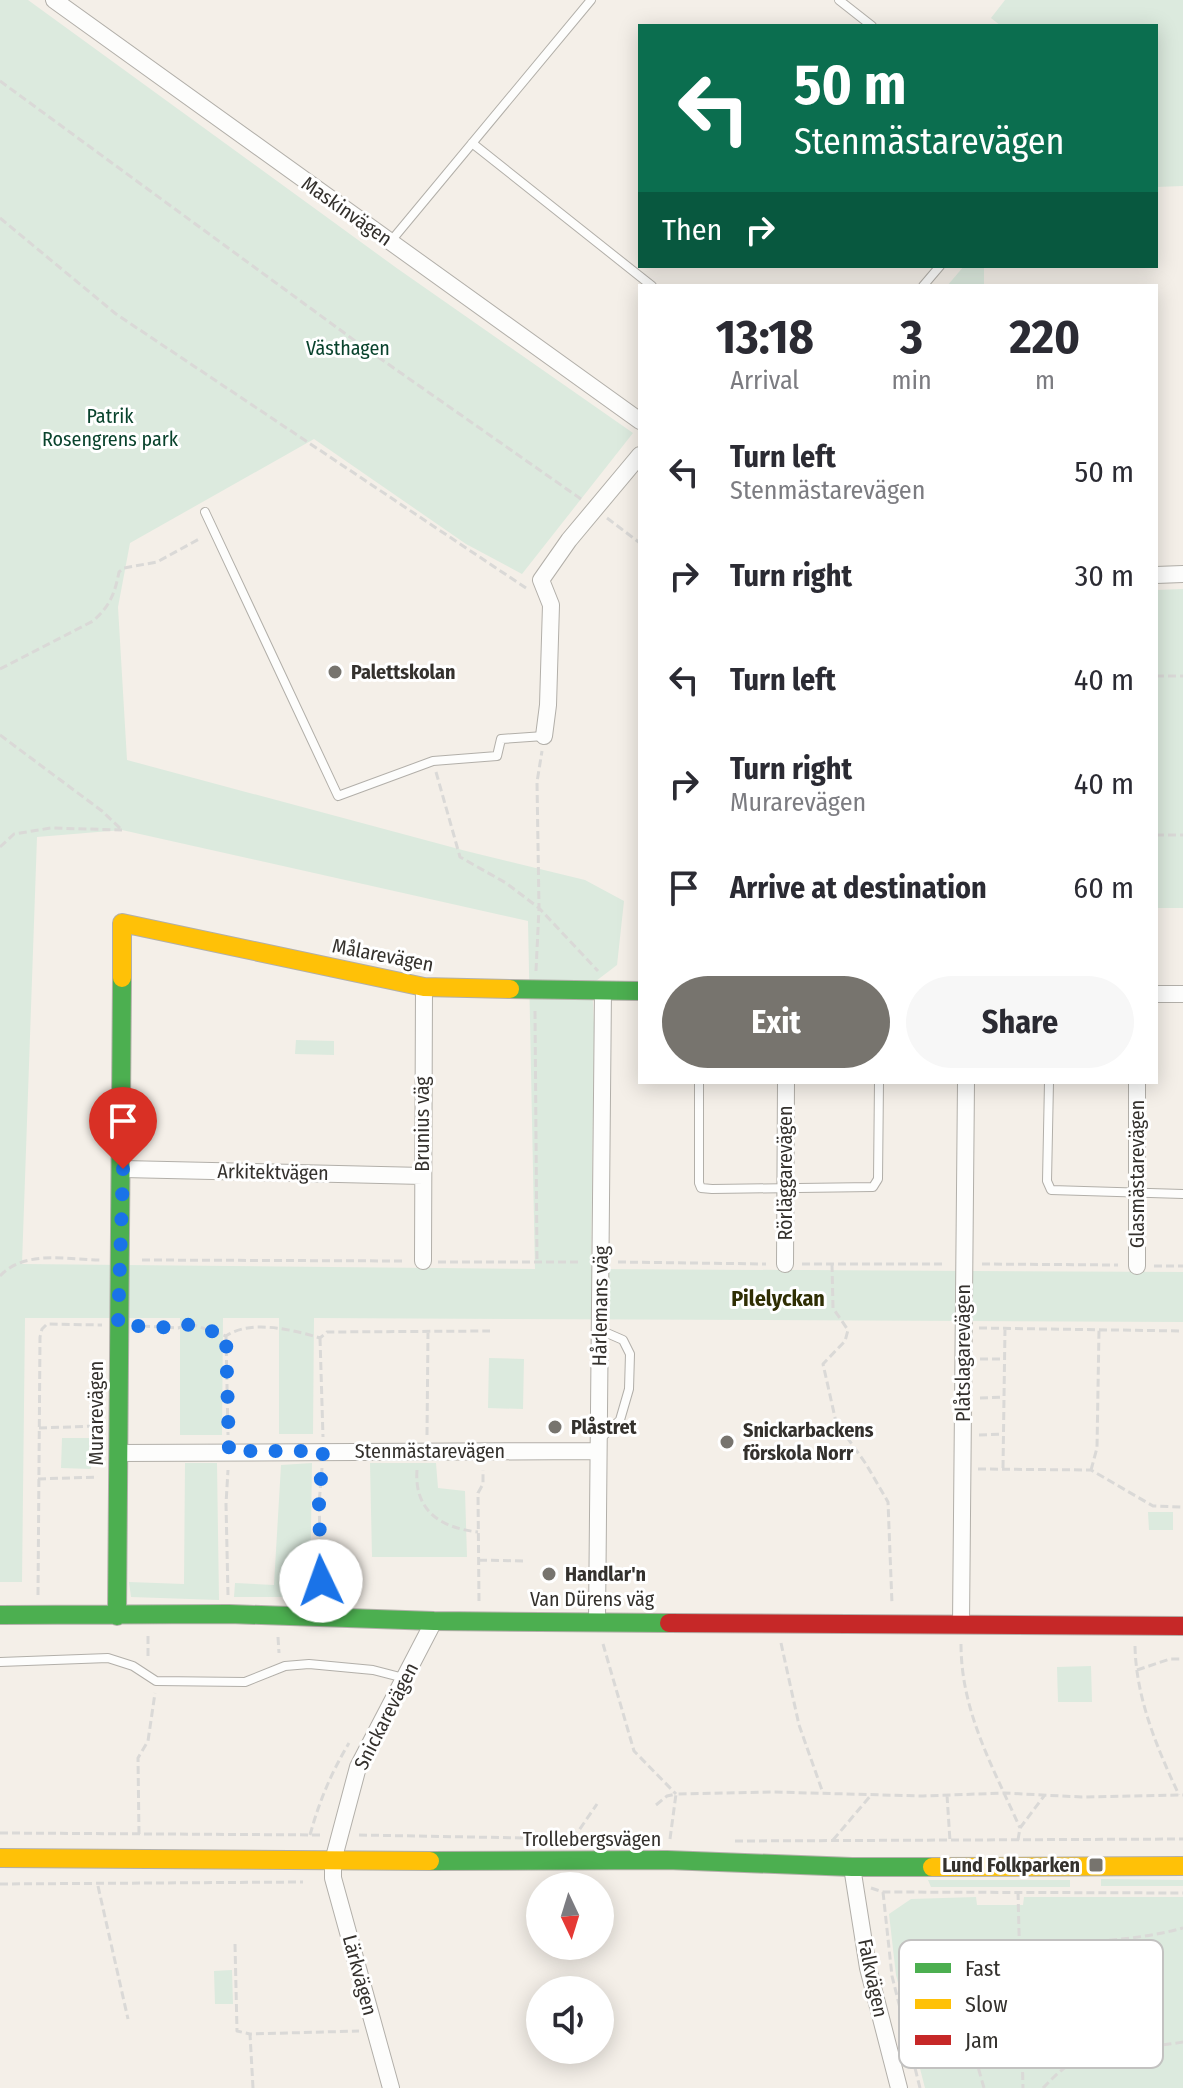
<!DOCTYPE html>
<meta charset="utf-8">
<style>
:root{--surface:#fff;--page:#f7f7f7;--text:#2b2b33;--muted:#7c7c81;--accent:#77746e}
body{margin:0;font-family:"Fira Sans Condensed",sans-serif;background:var(--page);color:var(--text);height:100vh;display:flex;flex-direction:column;font-size:30px;white-space:nowrap}
*{box-sizing:border-box;margin:0}
p{font-size:26px;color:var(--muted)}
.icon{flex:none;width:44px;height:44px;fill:none;stroke:currentColor;stroke-width:2;stroke-linecap:round;stroke-linejoin:round}
.map{position:relative;flex:1;overflow:hidden}
.drawer{position:absolute;left:638px;top:284px;width:520px;height:800px;display:flex;flex-direction:column;background:var(--surface);border-radius:0px;box-shadow:0 4px 20px #0003}
.drawer>*{flex:none}
.hud{position:absolute;left:638px;top:24px;width:520px;height:244px;border-radius:0px;box-shadow:0 4px 20px #0003;background:#0b6e4f;color:#fff;overflow:hidden}
.needle{width:52px;rotate:176deg}
.controls{position:absolute;left:526px;top:1872px;display:grid;gap:16px}
.controls a{display:grid;place-items:center;width:88px;height:88px;border-radius:50%;background:var(--surface);box-shadow:0 4px 20px #0003;font-size:40px}
.pin{position:absolute;display:grid;place-items:center;width:68px;height:68px;color:#fff;margin:-82px -34px;border-radius:50% 50% 50% 0;rotate:-45deg;box-shadow:0 0 8px #0007}
.pin .icon{rotate:45deg}
.me{position:absolute;width:88px;margin:-44px;rotate:357deg;stroke-linejoin:round;filter:drop-shadow(0 0 6px #0008)}
.turn{display:flex;align-items:center;gap:28px;height:168px;padding:0 24px;font-size:36px}
.turn .icon{width:104px;height:104px;stroke-width:2.5}
.turn b{display:block;font-size:56px;line-height:68px}
.then{display:flex;align-items:center;height:76px;padding:0 24px;background:#0003;gap:16px;font-size:30px}
.eta{display:flex;justify-content:space-evenly;align-items:center;height:136px;text-align:center}
.eta b{font-size:48px;font-weight:700;line-height:56px}
.primary-button{display:flex;gap:16px;margin-top:auto;padding:16px 24px}
.primary-button a{flex:1;height:92px;border-radius:48px;background:var(--accent);color:#fff;font-size:32px;font-weight:700;line-height:92px;text-align:center}
.primary-button a+a{background:var(--page);color:var(--text)}
ul{padding:0;list-style:none}
li{display:flex;align-items:center;gap:24px;height:104px;padding:0 24px}
li div{flex:1}
li b{display:block;font-size:30px}
li em{font-style:normal}
.map>svg:first-child{display:block}
.green{fill:#dceade;fill-rule:evenodd}
.lines{fill:none;stroke-linecap:round;stroke-linejoin:round}
.lane-casing{stroke:#b2afa9;stroke-width:10}
.street-casing{stroke:#b2afa9;stroke-width:18}
.fast-casing{stroke:#b2afa9;stroke-width:20}
.slow-casing{stroke:#b2afa9;stroke-width:20}
.jam-casing{stroke:#b2afa9;stroke-width:20}
.path{stroke:#dad9d7;stroke-width:3;stroke-dasharray:8 4;stroke-linecap:butt}
.lane{stroke:#fdfdfc;stroke-width:8}
.street{stroke:#fdfdfc;stroke-width:16}
.fast{stroke:#4caf50;stroke-width:18}
.slow{stroke:#ffc107;stroke-width:18}
.jam{stroke:#c62828;stroke-width:18}
.route{stroke:#1a73e8;stroke-width:14;stroke-dasharray:0 25.2}
.poi-dot{fill:#77746e;stroke:#fff;stroke-width:3}
.labels{text-anchor:middle;stroke-width:6;stroke-linejoin:round;paint-order:stroke}
.street-label{font-size:20px;fill:#34312d;stroke:#fff}
.park-label{font-size:20px;fill:#09432d;stroke:#fff}
.poi-label{font-size:20px;font-weight:bold;fill:#34312d;stroke:#fff;text-anchor:start}
.neighbourhood-label{font-size:22px;font-weight:bold;fill:#2f2e03;stroke:#fff}
.key{fill:#fff;stroke:#c2c1c0;stroke-width:2}
.key-label{font-size:22px;fill:#34312d}
</style>
<div class="map">
<svg width="1183" height="2088" viewBox="0 0 1183 2088">
<rect width="100%" height="100%" fill="#f4efe8"/>
<path class="green" d="M 0,0 L 28,0 L 398,269 L 633,433 L 522,574 L 466,544 L 314,439 L 130,543 L 118,607 L 127,760 L 466,851 L 585,880 L 624,901 L 617,965 L 592,984 L 594,1025 L 591,1269 L 1183,1272 L 1183,1322 L 314,1318 L 313,1434 L 279,1434 L 279,1318 L 223,1318 L 222,1435 L 180,1435 L 180,1318 L 25,1318 L 22,1582 L 0,1582 ZM 122,830 L 528,921 L 535,1269 L 22,1264 L 37,837 Z
M 1005,0 L 1183,0 L 1183,186 L 1156,187 L 1156,26 L 1001,26 L 991,18 Z
M 964,266 L 984,266 L 984,286 L 947,286 Z
M 1183,589 L 1183,908 L 1156,908 L 1156,590 Z
M 296,1040 L 334,1041 L 334,1055 L 295,1054 Z
M 489,1358 L 524,1359 L 523,1409 L 488,1408 Z
M 62,1438 L 92,1438 L 91,1469 L 61,1468 Z
M 185,1463 L 217,1463 L 219,1600 L 131,1597 L 129,1582 L 184,1584 Z
M 312,1463 L 310,1597 L 234,1597 L 235,1583 L 274,1585 L 281,1465 Z
M 370,1463 L 436,1463 L 438,1488 L 465,1491 L 467,1557 L 372,1557 Z
M 1148,1512 L 1173,1512 L 1173,1530 L 1149,1530 Z
M 1091,1666 L 1092,1702 L 1058,1702 L 1057,1667 Z
M 1101,1879 L 1183,1880 L 1183,1886 L 1101,1886 Z
M 928,1880 L 1070,1880 L 1070,1887 L 931,1887 Z
M 976,1897 L 977,1905 L 1023,1905 L 1024,1897 L 1183,1897 L 1183,2088 L 925,2088 L 896,1975 L 889,1914 L 911,1899 Z
M 232,1970 L 233,2004 L 215,2004 L 214,1971 Z"/>
<g class="lines">
<defs>
<path id="lane" d="M 839,0 L 872,26
M 472,143 L 652,286
M 391,241 L 591,0
M 923,286 L 940,266
M 205,512 L 338,796 L 433,761 L 497,756 L 501,739 L 544,736
M 699,1082 L 699,1183 L 701,1188 L 712,1189 L 873,1187 L 878,1179 L 879,1082
M 1049,1082 L 1047,1181 L 1051,1190 L 1183,1194
M 599,1440 L 620,1420 L 629,1389 L 630,1354 L 623,1340 L 600,1330
M 0,1662 L 108,1658 L 133,1666 L 156,1681 L 245,1682 L 285,1666 L 309,1664 L 373,1670 L 404,1678"/>
<path id="street" d="M 54,0 L 640,421
M 1156,575 L 1183,574
M 544,736 L 548,705 L 551,605 L 541,580 L 569,540 L 640,455
M 1156,994 L 1183,994
M 1137,1082 L 1137,1266
M 123,1169 L 423,1176
M 423,1261 L 424,987
M 785,1264 L 786,1082
M 118,1453 L 598,1451
M 597,1621 L 603,990
M 961,1624 L 966,1082
M 852,1867 L 868,1968 L 899,2088
M 391,2088 L 333,1878 L 333,1861 L 358,1767 L 434,1621"/>
<path id="fast" d="M 510,989 L 640,991
M 0,1615 L 229,1614 L 434,1621 L 669,1623
M 117,1616 L 122,978
M 430,1861 L 667,1860 L 852,1867 L 932,1867"/>
<path id="slow" d="M 122,978 L 122,923 L 424,987 L 510,989
M 0,1858 L 430,1861
M 932,1867 L 1183,1866"/>
<path id="jam" d="M 669,1623 L 1183,1626"/>
</defs>
<use href="#lane" class="lane-casing"/>
<use href="#street" class="street-casing"/>
<use href="#fast" class="fast-casing"/>
<use href="#slow" class="slow-casing"/>
<use href="#jam" class="jam-casing"/>
<path class="path" d="M 0,81 L 358,343 L 581,499
M 0,218 L 116,314 L 526,588
M 607,518 L 640,543
M 0,669 L 93,621 C 110,606 115,593 119,572 L 124,568 L 157,562 L 201,538
M 1156,676 L 1183,676
M 0,735 L 102,811 L 122,830
M 436,772 L 460,857 L 506,883 L 539,908 L 598,971
M 1156,835 L 1183,835
M 0,847 L 14,834 L 51,828 L 122,830
M 536,971 L 539,908 L 537,782 L 542,751
M 535,1011 L 537,1262
M 142,1260 L 406,1261
M 438,1262 L 582,1262
M 618,1262 L 766,1264
M 802,1264 L 946,1264
M 832,1264 L 833,1308 L 848,1330 L 845,1341 L 823,1364 L 836,1422 L 866,1464 L 888,1502 L 892,1604
M 982,1264 L 1118,1265
M 1154,1266 L 1183,1266
M 0,1276 C 25,1249 69,1260 102,1260
M 142,1326 L 178,1328 L 191,1324 L 226,1336 C 251,1319 294,1330 320,1338 L 327,1332 L 490,1331
M 979,1328 L 1183,1331
M 226,1336 L 228,1435
M 320,1338 L 323,1437
M 980,1359 L 1004,1359
M 980,1398 L 1004,1397
M 39,1428 L 98,1426
M 427,1435 L 428,1332
M 979,1435 L 1003,1434
M 322,1468 L 319,1504 L 322,1596
M 1003,1468 L 1005,1328
M 978,1469 L 1091,1470 L 1153,1506 L 1183,1507
M 417,1470 C 414,1511 441,1528 478,1532
M 1091,1470 L 1097,1448 L 1099,1330
M 38,1479 L 98,1477
M 479,1560 L 527,1561
M 38,1595 L 40,1337 L 42,1329 L 47,1324 L 102,1325
M 228,1595 L 226,1504 L 228,1470
M 479,1601 L 478,1493 L 483,1484 L 483,1470
M 148,1636 L 148,1660
M 278,1637 L 279,1653
M 781,1643 L 799,1725 L 823,1793
M 603,1644 L 634,1751 L 676,1794
M 961,1644 C 961,1712 993,1767 1020,1828
M 1135,1646 C 1136,1698 1157,1748 1179,1795
M 1137,1670 L 1170,1659 L 1183,1659
M 947,1795 L 950,1841
M 656,1805 L 667,1796 L 676,1794
M 0,1833 L 323,1835
M 139,1834 L 138,1758 L 148,1741 L 155,1693
M 310,1835 C 319,1802 331,1773 349,1743
M 359,1835 L 527,1838
M 573,1839 L 597,1804
M 670,1839 L 676,1794 L 773,1792 L 923,1796 L 1004,1793 L 1082,1797 L 1183,1795
M 833,1840 L 872,1794
M 1018,1840 L 1020,1828 L 1044,1796
M 735,1841 L 1183,1839
M 0,1884 L 303,1882
M 98,1886 L 128,2019
M 871,1888 L 883,1892 L 1183,1893
M 883,1892 L 892,1976 L 920,2088
M 1018,1892 L 1023,2088
M 235,1944 L 237,2031 L 250,2034
M 253,2088 L 250,2034 L 359,2031
M 984,2088 L 964,2018 L 968,1983 L 995,1952 C 1057,1940 1122,1945 1183,1928
M 1043,2088 C 1052,2079 1060,2070 1072,2063 C 1101,2048 1150,2048 1183,2042"/>
<use href="#lane" class="lane"/>
<use href="#street" class="street"/>
<use href="#fast" class="fast"/>
<use href="#slow" class="slow"/>
<use href="#jam" class="jam"/>
</g>
<g class="lines">
<path class="route" d="M 123,1169 L 118,1325 L 178,1328 L 191,1324 L 226,1336 L 229,1451 L 323,1451 L 319,1504 L 321,1581"/>
</g>
<g class="poi-dot">
<circle cx="335" cy="672" r="8"/>
<circle cx="555" cy="1427" r="8"/>
<circle cx="727" cy="1442" r="8"/>
<circle cx="549" cy="1574" r="8"/>
<rect x="1088" y="1857" width="16" height="16" rx="4"/>
</g>
<g class="labels">
<g class="street-label">
<text transform="translate(347 211) rotate(35)" y="7">Maskinvägen</text>
<text transform="translate(383 955) rotate(11)" y="7">Målarevägen</text>
<text transform="translate(422 1124) rotate(-90)" y="7">Brunius väg</text>
<text transform="translate(273 1172) rotate(1)" y="7">Arkitektvägen</text>
<text transform="translate(785 1173) rotate(-90)" y="7">Rörläggarevägen</text>
<text transform="translate(1137 1174) rotate(-90)" y="7">Glasmästarevägen</text>
<text transform="translate(600 1306) rotate(-89)" y="7">Hårlemans väg</text>
<text transform="translate(963 1353) rotate(-90)" y="7">Plåtslagarevägen</text>
<text transform="translate(96 1413) rotate(-90)" y="7">Murarevägen</text>
<text x="430" y="1458">Stenmästarevägen</text>
<text x="592" y="1606">Van Dürens väg</text>
<text transform="translate(386 1716) rotate(-63)" y="7">Snickarevägen</text>
<text x="592" y="1846">Trollebergsvägen</text>
<text transform="translate(360 1975) rotate(75)" y="7">Lärkvägen</text>
<text transform="translate(873 1978) rotate(78)" y="7">Falkvägen</text>
</g>
<g class="park-label">
<text x="348" y="355">Västhagen</text>
<text x="110" y="423">Patrik<tspan x="110" dy="23">Rosengrens park</tspan></text>
</g>
<g class="poi-label">
<text x="351" y="679">Palettskolan</text>
<text x="571" y="1434">Plåstret</text>
<text x="743" y="1437">Snickarbackens<tspan x="743" dy="23">förskola Norr</tspan></text>
<text x="565" y="1581">Handlar'n</text>
<text x="1080" y="1872" text-anchor="end">Lund Folkparken</text>
</g>
<g class="neighbourhood-label">
<text x="778" y="1306">Pilelyckan</text>
</g>
</g>
<rect x="899" y="1940" width="264" height="128" rx="12" class="key"/>
<rect x="915" y="1963" width="36" height="10" fill="#4caf50"/>
<rect x="915" y="1999" width="36" height="10" fill="#ffc107"/>
<rect x="915" y="2035" width="36" height="10" fill="#c62828"/>
<g class="key-label">
<text x="965" y="1976">Fast</text>
<text x="965" y="2012">Slow</text>
<text x="965" y="2048">Jam</text>
</g>
</svg>
<div class="controls">
<a><svg class="needle" viewBox="-14 -14 28 28"><path d="M0-13l5 13h-10z" fill="#e53935"/><path d="M0 13l5-13h-10z" fill="#7c7c81"/></svg></a>
<a><svg class="icon" aria-label="sound" viewBox="0 0 24 24"><path d="M4 9h4l5-4v14l-5-4H4zM17 9q2 3 0 6"/></svg></a>
</div>
<div class="pin" style="left:123px;top:1169px;background:#d93025"><svg class="icon" aria-label="arrive" viewBox="0 0 24 24"><path d="M6 21V4h12l-3 4 3 4H6"/></svg></div>
<svg class="me" style="left:321px;top:1581px" viewBox="-20 -20 40 40"><circle r="19" fill="#fff"/><path d="M0-13L10 11 0 6-10 11z" fill="#1a73e8"/></svg>
<div class="hud">
<div class="turn"><svg class="icon" aria-label="left" viewBox="0 0 24 24"><path d="M17 20v-9H6M10 6l-5 5 5 5"/></svg><div><b>50 m</b>Stenmästarevägen</div></div>
<div class="then">Then<svg class="icon" aria-label="right" viewBox="0 0 24 24"><path d="M7 20v-9h11M14 6l5 5-5 5"/></svg></div>
</div>
<section class="drawer">
<div class="eta">
<div><b>13:18</b><p>Arrival</p></div>
<div><b>3</b><p>min</p></div>
<div><b>220</b><p>m</p></div>
</div>
<ul>
<li><svg class="icon" aria-label="left" viewBox="0 0 24 24"><path d="M17 20v-9H6M10 6l-5 5 5 5"/></svg><div><b>Turn left</b><p>Stenmästarevägen</p></div><em>50 m</em></li>
<li><svg class="icon" aria-label="right" viewBox="0 0 24 24"><path d="M7 20v-9h11M14 6l5 5-5 5"/></svg><div><b>Turn right</b></div><em>30 m</em></li>
<li><svg class="icon" aria-label="left" viewBox="0 0 24 24"><path d="M17 20v-9H6M10 6l-5 5 5 5"/></svg><div><b>Turn left</b></div><em>40 m</em></li>
<li><svg class="icon" aria-label="right" viewBox="0 0 24 24"><path d="M7 20v-9h11M14 6l5 5-5 5"/></svg><div><b>Turn right</b><p>Murarevägen</p></div><em>40 m</em></li>
<li><svg class="icon" aria-label="arrive" viewBox="0 0 24 24"><path d="M6 21V4h12l-3 4 3 4H6"/></svg><div><b>Arrive at destination</b></div><em>60 m</em></li>
</ul>
<div class="primary-button"><a>Exit</a><a>Share</a></div>
</section>
</div>
